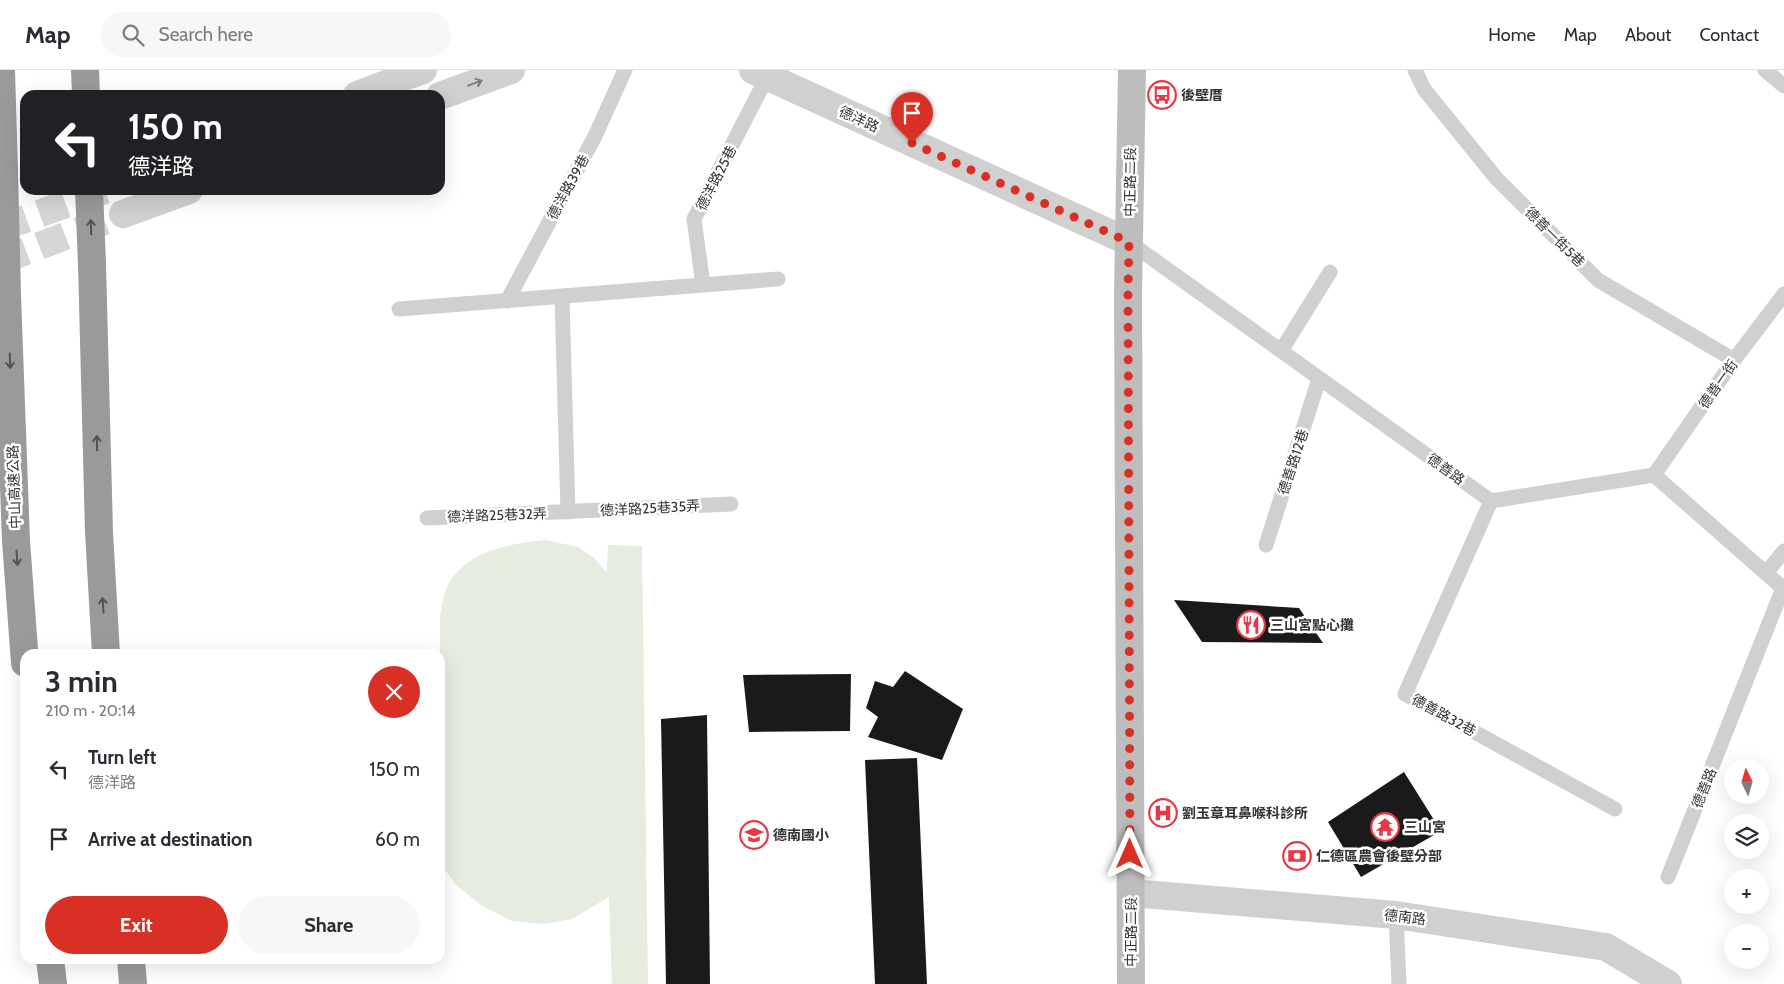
<!DOCTYPE html>
<meta charset="utf-8">
<style>
:root{--surface:#fff;--page:#f7f7f7;--text:#2b2b33;--muted:#7c7c81;--line:#e1e1e2;--accent:#d93025}
body{margin:0;font-family:Cabin,"Noto Sans TC",sans-serif;background:var(--page);color:var(--text);height:100vh;display:flex;flex-direction:column;font-size:19px;white-space:nowrap}
*{box-sizing:border-box;margin:0}
p{font-size:16px;color:var(--muted)}
.icon{flex:none;width:28px;height:28px;fill:none;stroke:currentColor;stroke-width:2;stroke-linecap:round;stroke-linejoin:round}
.map{position:relative;flex:1;overflow:hidden}
.drawer{position:absolute;left:20px;top:579px;width:425px;height:315px;display:flex;flex-direction:column;background:var(--surface);border-radius:15px;box-shadow:0 5px 20px #0002}
.drawer>*{flex:none}
.banner{position:absolute;left:20px;top:20px;width:425px;height:105px;border-radius:15px;box-shadow:0 5px 20px #0002;background:#202124;color:#fff;overflow:hidden}
.needle{width:32px;rotate:355deg}
.controls{position:absolute;left:1724px;top:689px;display:grid;gap:10px}
.controls a{display:grid;place-items:center;width:45px;height:45px;border-radius:50%;background:var(--surface);box-shadow:0 5px 20px #0002;font-size:25px}
.pin{position:absolute;display:grid;place-items:center;width:42px;height:42px;color:#fff;margin:-51px -21px;border-radius:50% 50% 50% 0;rotate:-45deg;box-shadow:0 0 5px #0007}
.pin .icon{rotate:45deg}
.me{position:absolute;width:55px;margin:-28px;rotate:0deg;stroke-linejoin:round;filter:drop-shadow(0 0 4px #0008)}
.turn{display:flex;align-items:center;gap:18px;height:105px;padding:0 25px;font-size:22px}
.turn .icon{width:65px;height:65px;stroke-width:2.5}
.turn b{display:block;font-size:35px;line-height:42px}
.round{display:grid;place-items:center;flex:none;width:52px;height:52px;border-radius:26px;background:var(--page)}
.headline{display:flex;align-items:center;justify-content:space-between;height:85px;padding:0 25px}
h1{font-size:30px;font-weight:700;line-height:38px}
.cta{display:flex;gap:10px;margin-top:auto;padding:10px 25px}
.cta a{flex:1;height:58px;border-radius:30px;background:var(--accent);color:#fff;font-size:20px;font-weight:700;line-height:58px;text-align:center}
.cta a+a{background:var(--page);color:var(--text)}
ul{padding:0;list-style:none}
li{display:flex;align-items:center;gap:15px;height:70px;padding:0 25px}
li div{flex:1}
li b{display:block;font-size:19px}
li em{font-style:normal}
header{display:flex;align-items:center;gap:30px;box-sizing:border-box;height:70px;padding:0 25px;background:var(--surface);border-bottom:1px solid var(--line)}
header strong{font-size:24px}
nav{display:flex;gap:28px;margin-inline-start:auto;font-size:18px}
.search{width:350px;height:45px;background:var(--page);display:flex;align-items:center;gap:12px;box-sizing:border-box;padding:0 18px;border-radius:28px;color:var(--muted);font-size:19px}
.map>svg:first-child{display:block}
.green{fill:#e6ecdf}
.building{fill:#1a1a1a}
.lines{fill:none;stroke-linecap:round;stroke-linejoin:round}
.tertiary-tunnel{stroke:#d6d6d6;stroke-width:28;stroke-dasharray:28 14;stroke-linecap:butt}
.service{stroke:#d0d0d0;stroke-width:15}
.minor{stroke:#d0d0d0;stroke-width:28}
.tertiary{stroke:#d0d0d0;stroke-width:28}
.secondary{stroke:#bdbdbd;stroke-width:28}
.motorway{stroke:#9a9a9a;stroke-width:28}
.motorway-bridge{stroke:#9a9a9a;stroke-width:28}
.oneway{stroke:#7a7a7a}
.oneway2{stroke:#525252}
.route{stroke:#d93025;stroke-width:9;stroke-dasharray:0 16.2}
.labels{text-anchor:middle;stroke-width:5;stroke-linejoin:round;paint-order:stroke}
.poi-label{font-size:14px;font-weight:bold;fill:#333;stroke:#fff;text-anchor:start}
.street-label{font-size:14px;fill:#333;stroke:#fff}
</style>
<header>
<strong>Map</strong>
<div class="search"><svg class="icon" aria-label="search" viewBox="0 0 24 24"><circle cx="10" cy="10" r="6"/><path d="M15 15l6 6"/></svg>Search here</div>
<nav><a>Home</a><a>Map</a><a>About</a><a>Contact</a></nav>
</header>
<div class="map">
<svg width="1784" height="914" viewBox="0 0 1784 914">
<rect width="100%" height="100%" fill="#fff"/>
<path class="green" d="M 545,470 L 578,477 L 594,488 L 607,503 L 608,475 L 642,476 L 648,914 L 612,914 L 609,827 L 572,849 L 543,854 L 512,851 L 481,835 L 456,815 L 440,793 L 440,545 C 442,537 443,527 446,519 C 463,481 508,474 545,470 Z"/>
<path class="building" d="M 1174,530 L 1299,538 L 1323,573 L 1202,572 Z
M 905,601 L 963,639 L 942,690 L 868,667 L 878,647 L 866,638 L 875,611 L 893,617 Z
M 851,604 L 850,661 L 749,662 L 743,605 Z
M 707,645 L 710,914 L 666,914 L 661,649 Z
M 917,688 L 927,914 L 875,914 L 865,690 Z
M 1404,702 L 1441,761 L 1361,807 L 1328,752 Z"/>
<g class="lines">
<path class="tertiary-tunnel" d="M 0,158 L 105,120
M 0,191 L 123,144"/>
<path class="service" d="M 1415,0 L 1424,19 L 1496,108 L 1598,210 L 1734,290
M 1765,0 L 1784,16
M 1129,172 L 1491,431 L 1654,405 L 1784,519
M 703,215 L 694,149 L 767,7
M 562,227 L 568,442
M 507,231 L 595,66 L 625,0
M 399,239 L 778,209
M 1281,281 L 1330,202
M 1654,405 L 1734,290 L 1784,224
M 1491,431 L 1405,624 L 1615,739
M 427,448 L 731,434
M 1266,475 L 1319,309
M 1766,503 L 1784,481
M 1668,807 L 1783,518
M 1396,845 L 1399,914"/>
<path class="minor" d="M 753,0 L 1129,172
M 1131,823 L 1396,845 L 1606,877 L 1668,914"/>
<path class="tertiary" d="M 357,25 L 423,0
M 440,26 L 511,0
M 123,144 L 189,120"/>
<path class="secondary" d="M 1131,914 L 1128,225 L 1132,0"/>
<path class="motorway" d="M 1,0 L 4,101
M 85,0 L 86,25
M 92,194 L 99,462 L 106,584
M 7,225 L 16,471 L 25,593
M 50,889 L 53,914
M 131,889 L 133,914"/>
<path class="motorway-bridge" d="M 4,101 L 7,225
M 89,120 L 92,194"/>
</g>
<defs><path id="oneway-shaft" d="M-6 0H5M1.5-3L5.5 0L1.5 3" fill="none" stroke-width="1.6" stroke-linecap="round" stroke-linejoin="round" transform="scale(1.25)"/></defs>
<use class="oneway" href="#oneway-shaft" transform="translate(475 13) rotate(-20)"/>
<g class="oneway2">
<use href="#oneway-shaft" transform="translate(91 157) rotate(-92)"/>
<use href="#oneway-shaft" transform="translate(10 291) rotate(88)"/>
<use href="#oneway-shaft" transform="translate(97 373) rotate(-91)"/>
<use href="#oneway-shaft" transform="translate(17 488) rotate(86)"/>
<use href="#oneway-shaft" transform="translate(103 535) rotate(-94)"/>
</g>
<g class="lines">
<path class="route" d="M 912,73 L 1129,172 L 1128,225 L 1130,784"/>
</g>
<defs>
<symbol id="bus-ring" viewBox="-11 -11 22 22"><circle r="9.5" fill="#fff" stroke="#e63946" stroke-width="1.5"/><path d="M-5-6H5V4H4V6H2V4H-2V6H-4V4H-5ZM-3.5-4V0h7V-4ZM-3.5 1.2v1.5H-2V1.2ZM2 1.2v1.5H3.5V1.2Z" fill="#e63946"/></symbol>
<symbol id="restaurant-ring" viewBox="-11 -11 22 22"><circle r="9.5" fill="#fff" stroke="#e63946" stroke-width="1.5"/><path d="M-5-6h1v4h1v-4h1v4h1v-4h1v5L-1.5 .5V6h-2V.5L-5-1ZM5-6V6H3V1.5H1.5Q1.5-4 5-6Z" fill="#e63946"/></symbol>
<symbol id="hospital-ring" viewBox="-11 -11 22 22"><circle r="9.5" fill="#fff" stroke="#e63946" stroke-width="1.5"/><path d="M-5-5h3v3.5h4V-5h3V5h-3V1.5h-4V5h-3Z" fill="#e63946"/></symbol>
<symbol id="temple-ring" viewBox="-11 -11 22 22"><circle r="9.5" fill="#fff" stroke="#e63946" stroke-width="1.5"/><path d="M0-6L5-2H3V0L6.5 2.5H4V6H1.5V3h-3V6H-4V2.5H-6.5L-3 0V-2H-5Z" fill="#e63946"/></symbol>
<symbol id="school-ring" viewBox="-11 -11 22 22"><circle r="9.5" fill="#fff" stroke="#e63946" stroke-width="1.5"/><path d="M0-5L7-2L0 1L-7-2ZM-4 1L0 2.5L4 1V4Q0 6-4 4Z" fill="#e63946"/></symbol>
<symbol id="bank-ring" viewBox="-11 -11 22 22"><circle r="9.5" fill="#fff" stroke="#e63946" stroke-width="1.5"/><path d="M-6-4H6V4H-6ZM0-2.3a2.3 2.3 0 1 0 0 4.6a2.3 2.3 0 1 0 0-4.6Z" fill="#e63946"/></symbol>
</defs>
<g fill-rule="evenodd">
<use href="#bus-ring" x="1146" y="9" width="32" height="32"/>
<use href="#restaurant-ring" x="1235" y="539" width="32" height="32"/>
<use href="#hospital-ring" x="1147" y="727" width="32" height="32"/>
<use href="#temple-ring" x="1369" y="741" width="32" height="32"/>
<use href="#school-ring" x="738" y="749" width="32" height="32"/>
<use href="#bank-ring" x="1281" y="770" width="32" height="32"/>
</g>
<g class="labels">
<g class="poi-label">
<text x="1181" y="30">後壁厝</text>
<text x="1270" y="560">三山宮點心攤</text>
<text x="1182" y="748">劉玉章耳鼻喉科診所</text>
<text x="1404" y="762">三山宮</text>
<text x="773" y="770">德南國小</text>
<text x="1316" y="791">仁德區農會後壁分部</text>
</g>
<g class="street-label">
<text transform="translate(859 49) rotate(25)" y="5">德洋路</text>
<text transform="translate(716 108) rotate(-63)" y="5">德洋路25巷</text>
<text transform="translate(1130 112) rotate(-89)" y="5">中正路二段</text>
<text transform="translate(568 117) rotate(-62)" y="5">德洋路39巷</text>
<text transform="translate(1555 167) rotate(45)" y="5">德善一街5巷</text>
<text transform="translate(1718 314) rotate(-55)" y="5">德善一街</text>
<text transform="translate(1293 392) rotate(-72)" y="5">德善路12巷</text>
<text transform="translate(1446 399) rotate(36)" y="5">德善路</text>
<text transform="translate(14 417) rotate(-92)" y="5">中山高速公路</text>
<text transform="translate(650 438) rotate(-3)" y="5">德洋路25巷35弄</text>
<text transform="translate(497 445) rotate(-2)" y="5">德洋路25巷32弄</text>
<text transform="translate(1444 645) rotate(29)" y="5">德善路32巷</text>
<text transform="translate(1704 718) rotate(-68)" y="5">德善路</text>
<text transform="translate(1405 847) rotate(7)" y="5">德南路</text>
<text transform="translate(1131 862) rotate(-90)" y="5">中正路二段</text>
</g>
</g>
</svg>
<div class="controls">
<a><svg class="needle" viewBox="-14 -14 28 28"><path d="M0-13l5 13h-10z" fill="#e53935"/><path d="M0 13l5-13h-10z" fill="#7c7c81"/></svg></a>
<a><svg class="icon" aria-label="layers" viewBox="0 0 24 24"><path d="M12 4l9 5-9 5-9-5zM3 14l9 5 9-5"/></svg></a>
<a>+</a>
<a>−</a>
</div>
<div class="pin" style="left:912px;top:73px;background:#d93025"><svg class="icon" aria-label="arrive" viewBox="0 0 24 24"><path d="M6 21V4h12l-3 4 3 4H6"/></svg></div>
<svg class="me" style="left:1130px;top:784px" viewBox="-20 -20 40 40"><path d="M0-17L14 15 0 8-14 15z" fill="#d93025" stroke="#fff" stroke-width="4"/></svg>
<div class="banner">
<div class="turn"><svg class="icon" aria-label="left" viewBox="0 0 24 24"><path d="M17 20v-9H6M10 6l-5 5 5 5"/></svg><div><b>150 m</b>德洋路</div></div>
</div>
<section class="drawer">
<div class="headline"><div><h1>3 min</h1><p>210 m · 20:14</p></div><a class="round" style="background:#d93025;color:#fff"><svg class="icon" aria-label="close" viewBox="0 0 24 24"><path d="M6 6l12 12M18 6L6 18"/></svg></a></div>
<ul>
<li><svg class="icon" aria-label="left" viewBox="0 0 24 24"><path d="M17 20v-9H6M10 6l-5 5 5 5"/></svg><div><b>Turn left</b><p>德洋路</p></div><em>150 m</em></li>
<li><svg class="icon" aria-label="arrive" viewBox="0 0 24 24"><path d="M6 21V4h12l-3 4 3 4H6"/></svg><div><b>Arrive at destination</b></div><em>60 m</em></li>
</ul>
<div class="cta"><a>Exit</a><a>Share</a></div>
</section>
</div>
